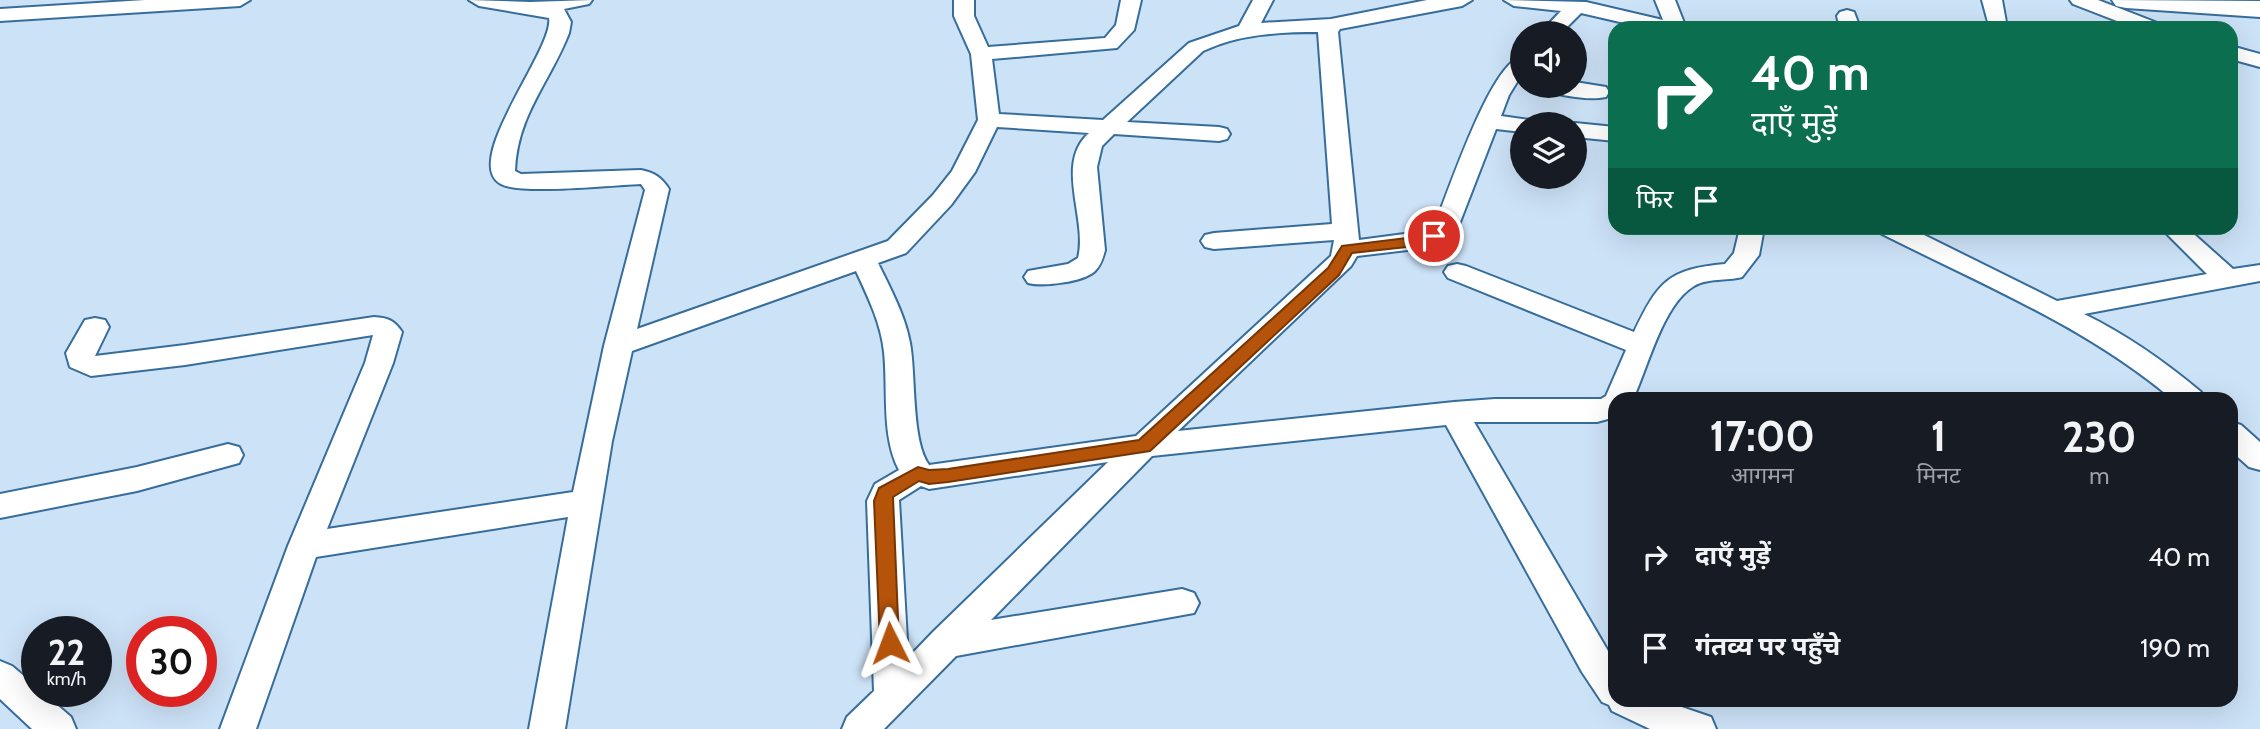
<!DOCTYPE html>
<html lang="hi">
<meta charset="utf-8">
<style>
:root{--surface:#171b24;--page:#20242c;--text:#f1f3f6;--muted:#9ea1a6}
body{margin:0;font-family:Cabin,"Noto Sans Devanagari",sans-serif;background:var(--page);color:var(--text);height:100vh;display:flex;flex-direction:column;font-size:26px;white-space:nowrap}
*{box-sizing:border-box;margin:0}
p{font-size:23px;color:var(--muted)}
.icon{flex:none;width:38px;height:38px;fill:none;stroke:currentColor;stroke-width:2;stroke-linecap:round;stroke-linejoin:round}
.map{position:relative;flex:1;overflow:hidden}
.sheet{position:absolute;left:1608px;top:392px;width:630px;height:315px;display:flex;flex-direction:column;background:var(--surface);border-radius:21px;box-shadow:0 7px 28px #0002}
.sheet>*{flex:none}
.banner{position:absolute;left:1608px;top:21px;width:630px;height:214px;border-radius:21px;box-shadow:0 7px 28px #0002;background:#0b6e4f;color:#fff;overflow:hidden}
.fabs{position:absolute;left:1510px;top:21px;display:grid;gap:14px}
.fabs a{display:grid;place-items:center;width:77px;height:77px;border-radius:50%;background:var(--surface);box-shadow:0 7px 28px #0002;font-size:35px}
.speed{position:absolute;left:21px;top:616px;display:flex;gap:14px;font-size:35px;font-weight:700;text-align:center}
.speed>*{display:grid;place-content:center;width:91px;height:91px;border-radius:50%;background:var(--surface);box-shadow:0 7px 28px #0002;line-height:1}
.speed small{font-size:18px;font-weight:400}
.speed .limit{border:10px solid #d22;background:#fff;color:#111}
.pin{position:absolute;display:grid;place-items:center;width:60px;height:60px;color:#fff;margin:-30px;border:4px solid #fff;border-radius:50%;box-shadow:0 2px 7px #0007}
.me{position:absolute;width:77px;margin:-38px;rotate:357deg;stroke-linejoin:round;filter:drop-shadow(0 0 5px #0008)}
.turn{display:flex;align-items:center;gap:24px;height:147px;padding:0 28px;font-size:32px}
.turn .icon{width:91px;height:91px;stroke-width:2.5}
.turn b{display:block;font-size:49px;line-height:60px}
.then{display:flex;align-items:center;height:66px;padding:0 28px;background:#0003;gap:14px;font-size:26px}
.eta{display:flex;justify-content:space-evenly;align-items:center;height:119px;text-align:center}
.eta b{font-size:42px;font-weight:700;line-height:49px}
ul{padding:0;list-style:none}
li{display:flex;align-items:center;gap:21px;height:91px;padding:0 28px}
li div{flex:1}
li b{display:block;font-size:26px}
li em{font-style:normal}
.map>svg:first-child{display:block}
.lines{fill:none;stroke-linecap:round;stroke-linejoin:round}
.street-casing{stroke:#376d9b;stroke-width:4}
.secondary-casing{stroke:#376d9b;stroke-width:4}
.street{fill:#fff;fill-rule:evenodd}
.secondary{fill:#fff;fill-rule:evenodd}
.route{fill:#b45309;stroke:#753606;stroke-width:2}
</style>
<div class="map">
<svg width="2260" height="729" viewBox="0 0 2260 729">
<rect width="100%" height="100%" fill="#cce2f7"/>
<g class="lines">
<defs>
<path id="street" d="M 145,0 L 250,0 L 240,6 L 0,21 L 0,9 Z
M 469,0 L 530,2 L 592,0 L 589,4 L 564,9 L 571,22 L 569,33 C 550,82 517,115 515,171 L 521,174 L 641,170 C 655,173 661,177 669,189 L 637,329 L 888,241 L 933,195 L 952,171 L 978,120 L 971,54 L 954,16 L 954,0 L 974,0 L 974,16 L 988,47 L 1105,38 L 1116,25 L 1121,0 L 1141,0 L 1134,30 L 1117,48 L 992,59 L 999,114 L 1103,120 L 1189,43 L 1239,26 L 1253,0 L 1273,0 L 1261,23 L 1331,19 L 1427,0 L 1472,0 L 1462,6 L 1340,29 L 1338,32 L 1359,240 L 1412,233 L 1435,224 C 1449,191 1490,64 1522,56 L 1522,74 L 1509,95 L 1501,116 L 1530,120 L 1533,124 L 1522,124 L 1522,132 L 1496,129 L 1455,235 L 1416,249 L 1357,256 L 1351,266 L 1178,431 L 1454,402 L 1495,399 L 1601,399 L 1606,396 L 1626,350 L 1448,278 L 1444,272 L 1448,266 L 1457,264 L 1466,266 L 1634,332 C 1658,282 1668,269 1725,264 L 1734,253 L 1740,228 L 1764,228 L 1759,255 L 1742,277 C 1727,281 1707,278 1694,286 C 1663,304 1648,367 1633,399 L 1615,399 L 1615,417 L 1597,422 L 1474,422 L 1615,663 L 1615,700 L 1661,700 L 1711,717 L 1716,729 L 1650,729 L 1612,711 L 1609,705 L 1602,702 L 1582,672 L 1446,425 L 1152,456 L 991,620 L 1182,589 L 1194,593 L 1199,603 L 1194,613 L 956,656 L 884,729 L 842,729 L 847,717 L 874,691 L 867,501 L 875,484 L 899,470 C 881,436 888,390 884,352 C 881,323 868,297 856,271 L 632,351 L 612,441 L 565,729 L 529,729 L 568,517 L 316,557 L 256,729 L 220,729 L 288,546 L 365,363 L 373,335 L 185,365 L 91,376 L 70,367 L 66,353 L 85,320 L 95,318 L 105,320 L 109,327 L 95,356 L 185,345 L 374,317 C 388,318 394,320 402,332 L 393,363 L 327,529 L 573,492 L 604,346 L 645,190 L 641,184 C 614,185 520,195 501,184 C 460,162 555,48 549,18 L 479,6 ZM 1318,32 L 1332,224 L 1214,233 L 1205,235 L 1201,241 L 1205,247 L 1214,249 L 1334,240 L 1331,256 L 1136,436 L 929,465 C 911,441 916,374 910,343 C 905,315 890,288 878,263 L 906,253 L 951,205 L 975,172 L 997,127 L 1089,133 C 1054,164 1088,219 1078,258 L 1068,264 L 1028,271 L 1024,277 L 1028,283 C 1042,287 1084,282 1095,271 C 1101,265 1103,258 1105,250 L 1097,167 L 1102,146 L 1114,134 L 1219,141 L 1227,139 L 1230,134 L 1227,129 L 1219,127 L 1127,122 L 1203,51 C 1239,34 1279,32 1318,32 ZM 1108,462 L 933,632 L 908,658 L 899,500 L 921,486 L 929,489 Z
M 1504,0 L 1586,2 L 1663,20 L 1655,0 L 1675,0 L 1686,28 L 1646,28 L 1581,13 L 1561,33 L 1540,33 L 1561,11 L 1514,6 Z
M 1982,0 L 2002,0 L 2006,22 L 2003,26 L 1989,26 Z
M 2070,0 L 2098,0 L 2160,24 L 2163,28 L 2135,28 L 2073,4 Z
M 1847,10 L 1854,12 L 1860,28 L 1840,28 L 1837,16 L 1840,12 Z
M 2231,46 L 2260,54 L 2260,67 L 2231,59 Z
M 1575,82 L 1606,87 L 1609,92 L 1606,97 C 1588,101 1562,95 1544,91 L 1541,86 L 1575,86 Z
M 1575,123 L 1615,127 L 1615,141 L 1575,137 L 1575,124 L 1571,124 Z
M 1879,228 L 1910,228 L 2057,301 L 2207,274 L 2161,228 L 2187,228 L 2233,269 L 2260,265 L 2260,281 L 2084,314 C 2127,335 2164,361 2201,392 L 2205,399 L 2172,399 C 2087,327 1981,284 1882,234 Z
M 2231,422 L 2241,425 L 2260,442 L 2260,470 L 2249,467 L 2231,451 Z
M 228,444 L 239,447 L 243,455 L 239,463 L 137,491 L 0,518 L 0,494 L 137,467 Z
M 0,661 L 12,666 L 37,687 L 37,691 L 41,691 L 71,717 L 76,729 L 32,729 L 0,699 Z"/>
<path id="secondary" d="M 2112,0 L 2260,1 L 2260,17 L 2126,8 L 2116,6 Z"/>
</defs>
<use href="#street" class="street-casing"/>
<use href="#secondary" class="secondary-casing"/>
<use href="#street" class="street"/>
<use href="#secondary" class="secondary"/>
</g>
<path class="route" d="M 1434,231 L 1441,236 L 1439,239 L 1416,246 L 1352,253 L 1339,275 L 1150,451 L 948,482 L 929,484 L 919,481 L 893,497 L 899,643 L 897,649 L 890,652 L 883,649 L 880,643 L 874,501 L 879,488 L 918,467 L 929,470 L 948,469 L 1139,440 L 1328,268 L 1342,246 L 1415,237 Z"/>
</svg>
<div class="fabs">
<a><svg class="icon" aria-label="sound" viewBox="0 0 24 24"><path d="M4 9h4l5-4v14l-5-4H4zM17 9q2 3 0 6"/></svg></a>
<a><svg class="icon" aria-label="layers" viewBox="0 0 24 24"><path d="M12 4l9 5-9 5-9-5zM3 14l9 5 9-5"/></svg></a>
</div>
<div class="speed"><div>22<small>km/h</small></div><div class="limit">30</div></div>
<div class="pin" style="left:1434px;top:236px;background:#d93025"><svg class="icon" aria-label="arrive" viewBox="0 0 24 24"><path d="M6 21V4h12l-3 4 3 4H6"/></svg></div>
<svg class="me" style="left:890px;top:643px" viewBox="-20 -20 40 40"><path d="M0-17L14 15 0 8-14 15z" fill="#b45309" stroke="#fff" stroke-width="4"/></svg>
<div class="banner">
<div class="turn"><svg class="icon" aria-label="right" viewBox="0 0 24 24"><path d="M7 20v-9h11M14 6l5 5-5 5"/></svg><div><b>40 m</b>दाएँ मुड़ें</div></div>
<div class="then">फिर<svg class="icon" aria-label="arrive" viewBox="0 0 24 24"><path d="M6 21V4h12l-3 4 3 4H6"/></svg></div>
</div>
<section class="sheet">
<div class="eta">
<div><b>17:00</b><p>आगमन</p></div>
<div><b>1</b><p>मिनट</p></div>
<div><b>230</b><p>m</p></div>
</div>
<ul>
<li><svg class="icon" aria-label="right" viewBox="0 0 24 24"><path d="M7 20v-9h11M14 6l5 5-5 5"/></svg><div><b>दाएँ मुड़ें</b></div><em>40 m</em></li>
<li><svg class="icon" aria-label="arrive" viewBox="0 0 24 24"><path d="M6 21V4h12l-3 4 3 4H6"/></svg><div><b>गंतव्य पर पहुँचे</b></div><em>190 m</em></li>
</ul>
</section>
</div>
